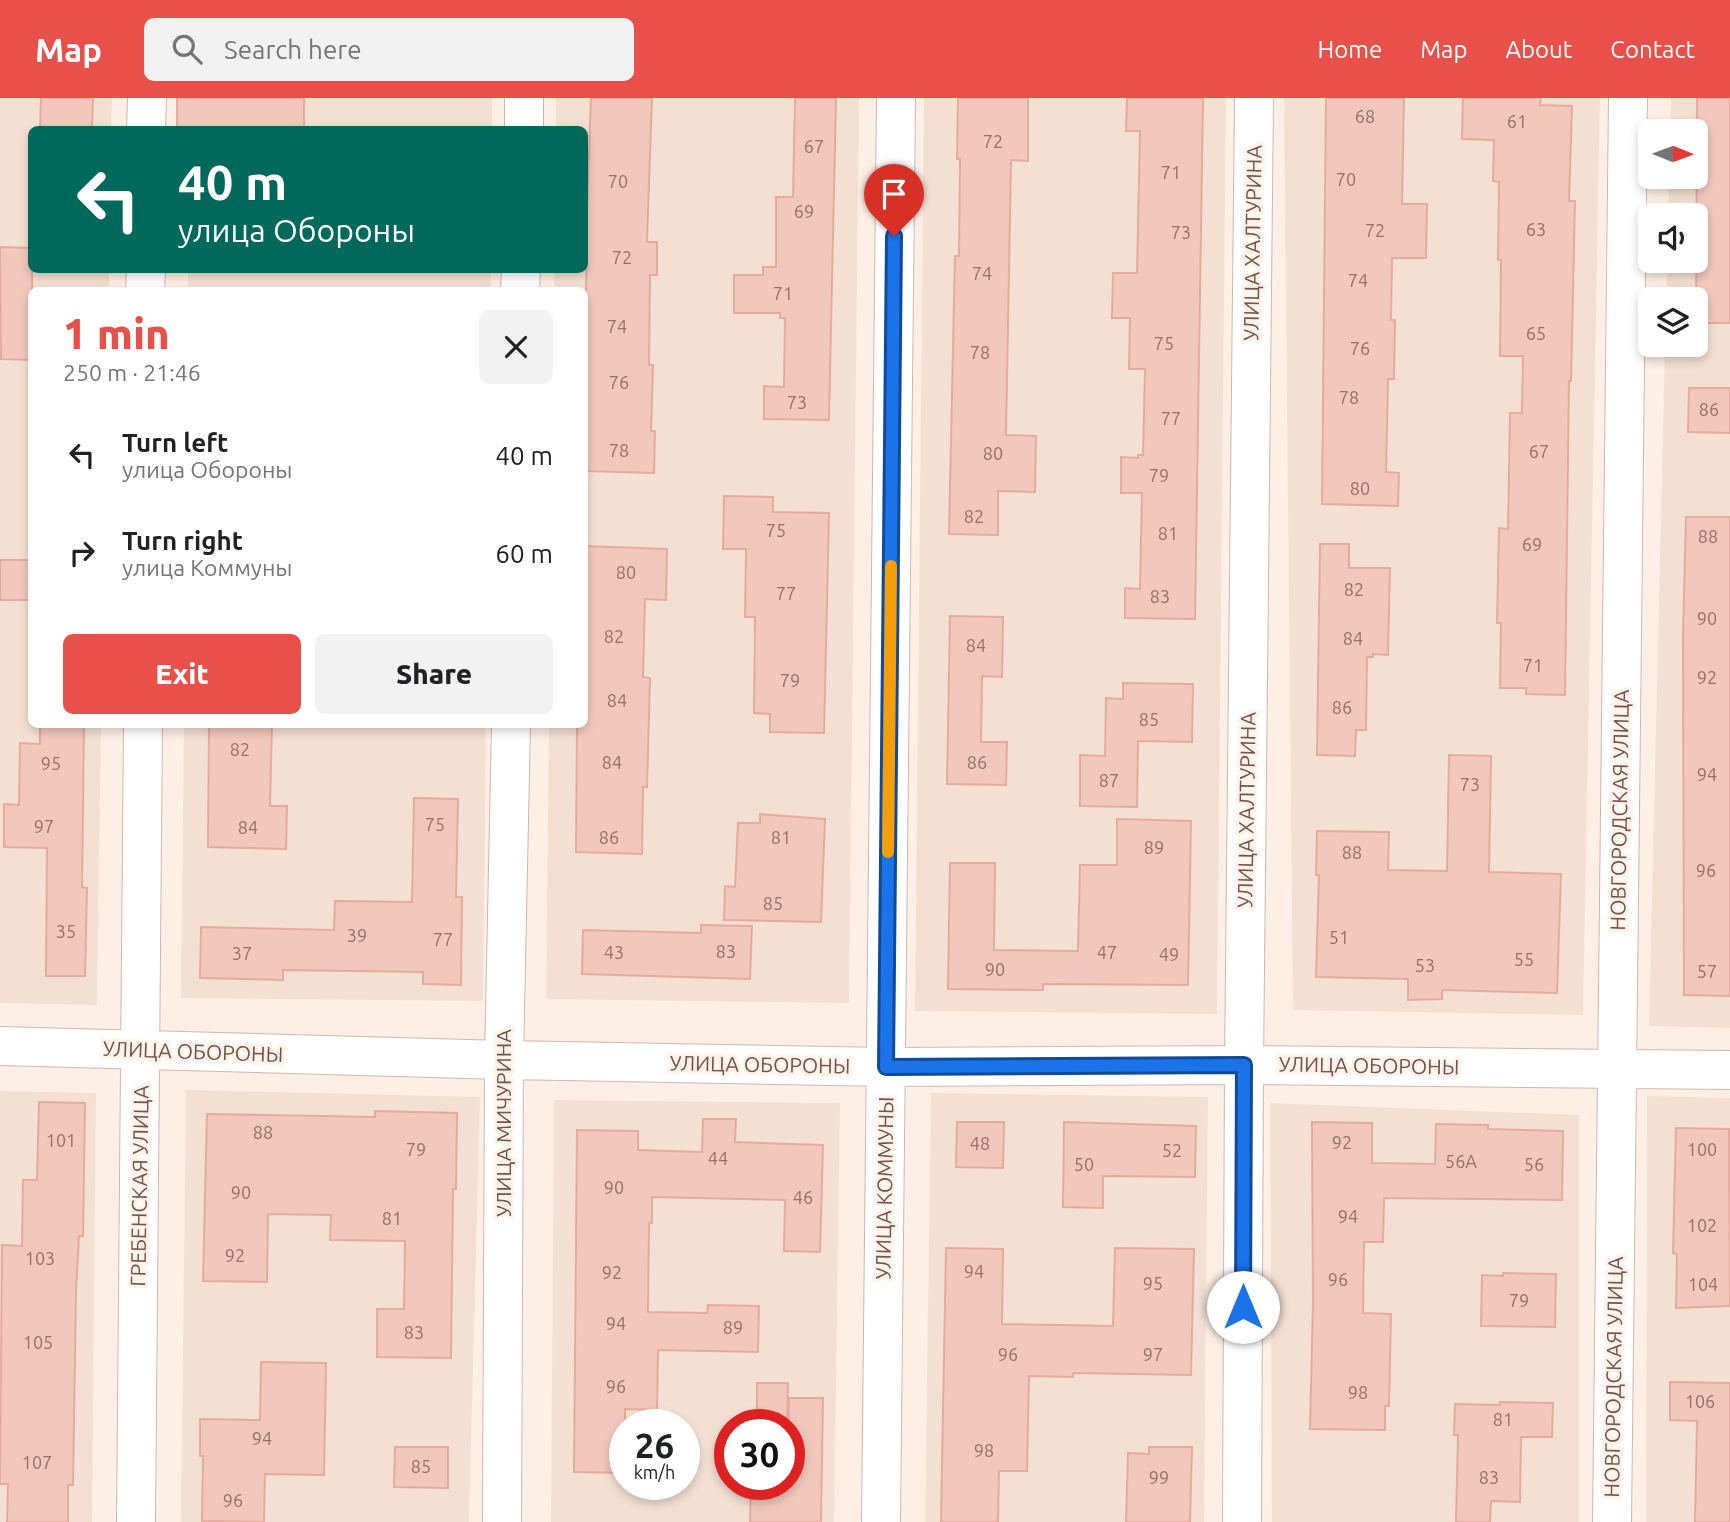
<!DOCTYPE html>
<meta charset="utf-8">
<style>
:root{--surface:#fff;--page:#f2f2f2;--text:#202124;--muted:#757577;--accent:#e85049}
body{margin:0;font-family:Ubuntu,sans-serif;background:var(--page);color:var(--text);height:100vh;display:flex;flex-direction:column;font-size:26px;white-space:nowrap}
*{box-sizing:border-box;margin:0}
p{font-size:23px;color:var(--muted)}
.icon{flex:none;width:38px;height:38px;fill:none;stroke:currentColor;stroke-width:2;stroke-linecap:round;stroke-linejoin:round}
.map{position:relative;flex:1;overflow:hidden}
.panel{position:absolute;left:28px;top:189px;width:560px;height:441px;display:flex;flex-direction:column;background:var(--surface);border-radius:10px;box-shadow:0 4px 10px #0003}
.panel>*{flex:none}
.hud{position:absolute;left:28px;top:28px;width:560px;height:147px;border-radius:10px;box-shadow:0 4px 10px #0003;background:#00695c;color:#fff;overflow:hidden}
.needle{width:46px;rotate:91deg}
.controls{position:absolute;left:1638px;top:21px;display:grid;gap:14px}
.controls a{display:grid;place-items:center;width:70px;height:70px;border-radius:10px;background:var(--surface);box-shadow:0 4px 10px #0003;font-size:35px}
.speed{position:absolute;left:609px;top:1311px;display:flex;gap:14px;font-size:35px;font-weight:700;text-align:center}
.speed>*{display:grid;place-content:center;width:91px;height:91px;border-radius:50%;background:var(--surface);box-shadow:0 4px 10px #0003;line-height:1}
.speed small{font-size:18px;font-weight:400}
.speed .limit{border:10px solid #d22;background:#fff;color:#111}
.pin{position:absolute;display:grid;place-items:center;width:60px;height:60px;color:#fff;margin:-72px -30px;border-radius:50% 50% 50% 0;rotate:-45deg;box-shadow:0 0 7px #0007}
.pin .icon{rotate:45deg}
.me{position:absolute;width:77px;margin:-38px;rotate:0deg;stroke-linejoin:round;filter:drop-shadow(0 0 5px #0008)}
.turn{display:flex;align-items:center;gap:24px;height:147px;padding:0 35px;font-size:32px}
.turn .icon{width:91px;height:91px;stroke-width:2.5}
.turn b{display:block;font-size:49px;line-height:60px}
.round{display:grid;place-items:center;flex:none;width:74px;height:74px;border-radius:10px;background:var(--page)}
.summary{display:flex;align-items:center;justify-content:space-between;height:119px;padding:0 35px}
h1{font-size:42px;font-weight:800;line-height:52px;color:var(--accent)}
.cta{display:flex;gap:14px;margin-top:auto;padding:14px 35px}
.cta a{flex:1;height:80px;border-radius:10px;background:var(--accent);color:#fff;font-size:28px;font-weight:800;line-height:80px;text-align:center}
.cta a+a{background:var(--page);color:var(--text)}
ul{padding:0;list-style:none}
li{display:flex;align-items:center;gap:21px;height:98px;padding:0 35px}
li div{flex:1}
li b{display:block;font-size:26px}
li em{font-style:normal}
header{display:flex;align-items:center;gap:42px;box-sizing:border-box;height:98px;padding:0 35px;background:var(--accent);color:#fff}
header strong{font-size:33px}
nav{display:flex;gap:38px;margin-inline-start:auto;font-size:24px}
.search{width:490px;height:63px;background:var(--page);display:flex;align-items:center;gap:18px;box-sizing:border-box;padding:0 24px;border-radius:10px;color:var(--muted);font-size:26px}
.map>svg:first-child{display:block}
.residential{fill:#f4e0d3;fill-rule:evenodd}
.building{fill:#f2c8bc;stroke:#e5ab9c;stroke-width:2}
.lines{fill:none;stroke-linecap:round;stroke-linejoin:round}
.minor-casing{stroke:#d0b7ae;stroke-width:40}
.minor{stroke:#fff;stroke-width:38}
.route-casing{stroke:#114b97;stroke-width:18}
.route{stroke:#1a73e8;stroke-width:12}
.slow{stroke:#f59e0b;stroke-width:12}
.labels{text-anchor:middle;stroke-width:7;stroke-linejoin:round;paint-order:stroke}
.number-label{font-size:18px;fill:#957066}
.street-label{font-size:21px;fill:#76524a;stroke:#fff4ec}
</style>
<header>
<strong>Map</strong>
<div class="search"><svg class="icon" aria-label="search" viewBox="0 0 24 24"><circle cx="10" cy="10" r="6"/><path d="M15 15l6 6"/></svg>Search here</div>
<nav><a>Home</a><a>Map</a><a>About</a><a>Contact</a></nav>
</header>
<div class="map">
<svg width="1730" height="1424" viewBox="0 0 1730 1424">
<rect width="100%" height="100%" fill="#fdefe5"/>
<path class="residential" d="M 0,0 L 112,0 L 111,31 L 32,32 L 32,172 L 109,172 L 109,192 L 32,192 L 32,626 L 101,627 L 97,907 L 0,905 Z
M 190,0 L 492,0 L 492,31 L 190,32 Z
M 556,0 L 859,0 L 849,905 L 546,901 L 549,627 L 584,626 L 584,192 L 554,192 L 554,172 L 584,172 L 584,32 L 556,31 Z
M 924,0 L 1226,0 L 1217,916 L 915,913 Z
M 1284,0 L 1600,0 L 1583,917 L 1293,912 Z
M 1671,0 L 1730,0 L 1730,930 L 1649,928 L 1665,247 L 1696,247 L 1696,201 L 1666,201 L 1667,163 L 1696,163 L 1696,117 L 1668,117 L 1669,79 L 1696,79 L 1696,33 L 1670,33 Z
M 188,172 L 491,172 L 490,192 L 188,192 Z
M 184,627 L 486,627 L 483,903 L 181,900 Z
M 186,992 L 480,999 L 469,1424 L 181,1424 Z
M 0,993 L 96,995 L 92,1424 L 0,1424 Z
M 931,995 L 1208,999 L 1204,1424 L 925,1424 Z
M 1647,998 L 1730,1000 L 1730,1424 L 1646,1424 Z
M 554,1002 L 840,1005 L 834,1424 L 551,1424 ZM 625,1326 L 684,1326 L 684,1386 L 625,1386 ZM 730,1326 L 789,1326 L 789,1386 L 730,1386 Z
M 1270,1005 L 1579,1017 L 1579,1424 L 1272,1424 Z"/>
<path class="building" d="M 41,0 L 93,0 L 92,32 L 40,32 Z
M 177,0 L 304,0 L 304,32 L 177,32 Z
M 591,0 L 652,0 L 647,144 L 657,144 L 657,177 L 650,177 L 649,267 L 653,267 L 651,333 L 655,333 L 654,375 L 584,373 L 587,109 Z
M 795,0 L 836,0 L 829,322 L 764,321 L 764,288 L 784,289 L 785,220 L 780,220 L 780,215 L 734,215 L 734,177 L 763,177 L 763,169 L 776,169 L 776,99 L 793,99 Z
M 958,0 L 1028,0 L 1028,63 L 1011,62 L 1006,337 L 1036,338 L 1035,394 L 998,393 L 998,437 L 949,436 L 955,158 L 959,158 L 960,61 L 957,61 Z
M 1127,0 L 1203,0 L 1195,521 L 1125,520 L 1125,490 L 1140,491 L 1142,395 L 1121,395 L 1121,359 L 1138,360 L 1138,357 L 1143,357 L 1145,271 L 1129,271 L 1130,220 L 1112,220 L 1113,175 L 1137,175 L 1140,33 L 1126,33 Z
M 1326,0 L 1404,0 L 1402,106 L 1427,106 L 1426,160 L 1392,160 L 1391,222 L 1395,222 L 1394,281 L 1388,281 L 1386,374 L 1399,375 L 1398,408 L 1322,406 Z
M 1463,0 L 1541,0 L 1540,7 L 1572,8 L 1569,103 L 1575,103 L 1571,283 L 1569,283 L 1565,597 L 1526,596 L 1526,590 L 1500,590 L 1501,525 L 1497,525 L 1499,430 L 1508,431 L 1510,315 L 1522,315 L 1523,258 L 1500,258 L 1501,162 L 1498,162 L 1499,84 L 1493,83 L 1494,42 L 1462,41 Z
M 1697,0 L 1730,0 L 1730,225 L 1696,225 Z
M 0,149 L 32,150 L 32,262 L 1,261 Z
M 1689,290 L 1730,290 L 1730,335 L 1688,334 Z
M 724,398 L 773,399 L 773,414 L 829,415 L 824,635 L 770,634 L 770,616 L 754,615 L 755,519 L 745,519 L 746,451 L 723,451 Z
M 1686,419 L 1730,419 L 1730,898 L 1684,897 L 1683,537 Z
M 1320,446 L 1349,446 L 1349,470 L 1390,470 L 1388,557 L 1373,556 L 1373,559 L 1367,559 L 1366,632 L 1356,632 L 1355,658 L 1317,657 Z
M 584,448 L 667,451 L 666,502 L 645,501 L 643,579 L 650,580 L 647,689 L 643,689 L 642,756 L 576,754 L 577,626 L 584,626 Z
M 0,462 L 32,462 L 32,502 L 0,502 Z
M 950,518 L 1003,519 L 1002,579 L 982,578 L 981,644 L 1007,644 L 1006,687 L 947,686 Z
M 1123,585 L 1193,586 L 1192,644 L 1138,643 L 1137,709 L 1080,708 L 1080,657 L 1105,658 L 1106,600 L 1123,601 Z
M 40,626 L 84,626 L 82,789 L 87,790 L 85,878 L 46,878 L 47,750 L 4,749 L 4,706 L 19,707 L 20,645 L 40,646 Z
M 209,626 L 272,626 L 270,708 L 287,708 L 286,751 L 208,749 Z
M 1449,657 L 1491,658 L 1489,774 L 1561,776 L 1557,895 L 1442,892 L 1442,901 L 1408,902 L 1408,881 L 1316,879 L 1319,777 L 1316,777 L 1317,733 L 1389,734 L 1388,772 L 1447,773 Z
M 414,700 L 458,701 L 456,799 L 462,799 L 461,887 L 423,886 L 423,874 L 283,872 L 283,882 L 200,880 L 201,829 L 334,832 L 335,803 L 412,804 Z
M 760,716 L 825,721 L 821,824 L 724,822 L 725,788 L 735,789 L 738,725 L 760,725 Z
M 1117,721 L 1191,723 L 1188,887 L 1043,886 L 1043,892 L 948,891 L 950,765 L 995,765 L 994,852 L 1078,853 L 1080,767 L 1117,767 Z
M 701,827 L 752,828 L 750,881 L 582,876 L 583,832 L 701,835 Z
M 39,1004 L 85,1005 L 83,1138 L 79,1138 L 76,1192 L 73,1387 L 68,1387 L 68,1424 L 7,1424 L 8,1386 L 0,1386 L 2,1147 L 22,1148 L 23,1082 L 37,1082 Z
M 375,1013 L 457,1015 L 456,1091 L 453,1091 L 451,1260 L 377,1259 L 377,1211 L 404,1211 L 405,1143 L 330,1142 L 331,1117 L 268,1116 L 267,1184 L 203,1183 L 207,1016 L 375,1019 Z
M 703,1021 L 736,1021 L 735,1044 L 823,1047 L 820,1154 L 784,1153 L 785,1102 L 652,1099 L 652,1125 L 649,1125 L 648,1214 L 707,1215 L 708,1207 L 759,1208 L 758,1254 L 658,1252 L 657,1312 L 625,1311 L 625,1375 L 574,1374 L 577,1032 L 638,1033 L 638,1052 L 702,1054 Z
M 957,1024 L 1004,1024 L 1003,1070 L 956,1069 Z
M 1064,1024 L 1196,1028 L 1195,1079 L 1103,1078 L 1103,1110 L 1063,1109 Z
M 1312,1024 L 1372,1025 L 1372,1065 L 1435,1066 L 1436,1026 L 1488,1027 L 1488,1031 L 1563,1033 L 1562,1102 L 1384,1100 L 1383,1144 L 1364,1144 L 1363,1215 L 1391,1216 L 1389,1308 L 1385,1308 L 1385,1332 L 1310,1331 L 1313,1205 Z
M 1676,1030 L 1729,1031 L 1730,1208 L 1676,1210 L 1677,1156 L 1673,1155 Z
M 946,1150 L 1003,1151 L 1002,1226 L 1113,1228 L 1115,1150 L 1194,1151 L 1191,1277 L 1073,1275 L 1073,1279 L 1029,1278 L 1027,1373 L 999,1373 L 998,1424 L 941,1424 Z
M 1503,1175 L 1556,1176 L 1555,1229 L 1481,1228 L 1482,1177 L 1503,1178 Z
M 261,1264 L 326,1265 L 324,1377 L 265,1376 L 264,1424 L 202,1423 L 203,1358 L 200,1358 L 200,1321 L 260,1322 Z
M 1670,1284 L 1730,1285 L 1730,1424 L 1695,1424 L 1697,1323 L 1670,1322 Z
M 757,1285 L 788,1285 L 787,1326 L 757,1326 Z
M 789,1300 L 823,1300 L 821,1424 L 750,1424 L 751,1386 L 789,1386 Z
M 1500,1304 L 1553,1305 L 1552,1339 L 1521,1339 L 1520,1404 L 1491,1403 L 1490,1424 L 1456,1424 L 1458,1337 L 1454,1337 L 1455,1306 L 1500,1307 Z
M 395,1349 L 448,1349 L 448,1390 L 394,1389 Z
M 1149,1349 L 1192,1349 L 1190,1424 L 1126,1424 L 1128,1355 L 1149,1356 Z"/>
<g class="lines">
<defs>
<path id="minor" d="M 146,32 L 147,0
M 524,32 L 524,0
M 145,192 L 146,172
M 520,192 L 521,172
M 0,948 L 504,962 L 886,969 L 1244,967 L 1730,972
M 136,1424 L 143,626
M 502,1424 L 504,962 L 511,626
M 881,1424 L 896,0
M 1242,1424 L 1244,967 L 1254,0
M 1612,1424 L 1628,0"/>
</defs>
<use href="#minor" class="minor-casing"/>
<use href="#minor" class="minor"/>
</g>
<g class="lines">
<defs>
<path id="route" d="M 894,138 L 886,969 L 1244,967 L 1243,1209"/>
</defs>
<use href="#route" class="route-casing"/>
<use href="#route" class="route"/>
<path class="slow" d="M 888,754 L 891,468"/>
</g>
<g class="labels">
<g class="number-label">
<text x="1365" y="25">68</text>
<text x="1517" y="30">61</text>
<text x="993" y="50">72</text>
<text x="814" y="55">67</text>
<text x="1171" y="81">71</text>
<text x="1346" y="88">70</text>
<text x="618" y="90">70</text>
<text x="804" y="120">69</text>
<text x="1536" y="138">63</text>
<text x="1375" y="139">72</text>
<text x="1181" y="141">73</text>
<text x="622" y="166">72</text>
<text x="982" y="182">74</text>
<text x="1358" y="189">74</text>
<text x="783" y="202">71</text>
<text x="617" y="235">74</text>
<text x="1536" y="242">65</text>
<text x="1164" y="252">75</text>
<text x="1360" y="257">76</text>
<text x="980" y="261">78</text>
<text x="619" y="291">76</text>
<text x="1349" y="306">78</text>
<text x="797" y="311">73</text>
<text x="1709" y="318">86</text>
<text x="1171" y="327">77</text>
<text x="619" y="359">78</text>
<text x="1539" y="360">67</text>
<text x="993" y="362">80</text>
<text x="1159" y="384">79</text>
<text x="1360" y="397">80</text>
<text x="974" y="425">82</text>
<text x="776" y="439">75</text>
<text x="1168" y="442">81</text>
<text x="1708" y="445">88</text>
<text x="1532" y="453">69</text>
<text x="626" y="481">80</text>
<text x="1354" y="498">82</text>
<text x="786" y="502">77</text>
<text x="1160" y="505">83</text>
<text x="1707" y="527">90</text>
<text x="614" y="545">82</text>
<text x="1353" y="547">84</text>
<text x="976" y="554">84</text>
<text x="1533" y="574">71</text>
<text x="1707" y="586">92</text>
<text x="790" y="589">79</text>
<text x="617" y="609">84</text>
<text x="1342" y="616">86</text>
<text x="1149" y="628">85</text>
<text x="240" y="658">82</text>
<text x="612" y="671">84</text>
<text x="977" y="671">86</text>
<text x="51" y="672">95</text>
<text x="1707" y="683">94</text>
<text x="1109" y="689">87</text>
<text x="1470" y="693">73</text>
<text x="435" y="733">75</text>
<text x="44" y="735">97</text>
<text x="248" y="736">84</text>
<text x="609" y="746">86</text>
<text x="781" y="746">81</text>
<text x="1154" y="756">89</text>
<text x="1352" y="761">88</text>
<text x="1706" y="779">96</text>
<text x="773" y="812">85</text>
<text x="66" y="840">35</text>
<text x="357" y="844">39</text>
<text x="1339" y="846">51</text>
<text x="443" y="848">77</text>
<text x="726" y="860">83</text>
<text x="614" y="861">43</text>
<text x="1107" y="861">47</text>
<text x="242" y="862">37</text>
<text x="1169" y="863">49</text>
<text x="1524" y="868">55</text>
<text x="1425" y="874">53</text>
<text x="995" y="878">90</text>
<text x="1707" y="880">57</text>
<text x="263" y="1041">88</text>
<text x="61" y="1049">101</text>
<text x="1342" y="1051">92</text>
<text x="980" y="1052">48</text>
<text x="416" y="1058">79</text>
<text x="1702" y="1058">100</text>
<text x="1172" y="1059">52</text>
<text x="718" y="1067">44</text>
<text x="1461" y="1070">56А</text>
<text x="1084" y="1073">50</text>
<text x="1534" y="1073">56</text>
<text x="614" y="1096">90</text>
<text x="241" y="1101">90</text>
<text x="803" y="1106">46</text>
<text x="1348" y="1125">94</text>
<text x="392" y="1127">81</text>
<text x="1702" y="1134">102</text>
<text x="235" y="1164">92</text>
<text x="40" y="1167">103</text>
<text x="974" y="1180">94</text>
<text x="612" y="1181">92</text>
<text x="1338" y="1188">96</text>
<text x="1153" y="1192">95</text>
<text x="1703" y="1193">104</text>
<text x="1519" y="1209">79</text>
<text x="616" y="1232">94</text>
<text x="733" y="1236">89</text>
<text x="414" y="1241">83</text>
<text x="38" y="1251">105</text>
<text x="1008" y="1263">96</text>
<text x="1153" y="1263">97</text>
<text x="616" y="1295">96</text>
<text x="1358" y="1301">98</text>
<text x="1700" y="1310">106</text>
<text x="1503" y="1328">81</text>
<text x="262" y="1347">94</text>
<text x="984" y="1359">98</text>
<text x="37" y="1371">107</text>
<text x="421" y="1375">85</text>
<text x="1159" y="1386">99</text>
<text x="1489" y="1386">83</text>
<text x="233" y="1409">96</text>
</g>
<g class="street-label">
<text transform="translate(1253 145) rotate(-89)" y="7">УЛИЦА ХАЛТУРИНА</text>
<text transform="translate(1247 712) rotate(-89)" y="7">УЛИЦА ХАЛТУРИНА</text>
<text transform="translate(1620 712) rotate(-89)" y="7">НОВГОРОДСКАЯ УЛИЦА</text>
<text transform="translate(193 954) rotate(2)" y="7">УЛИЦА ОБОРОНЫ</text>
<text transform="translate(760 967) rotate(1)" y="7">УЛИЦА ОБОРОНЫ</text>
<text transform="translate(1369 968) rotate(1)" y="7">УЛИЦА ОБОРОНЫ</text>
<text transform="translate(504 1025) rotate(-90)" y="7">УЛИЦА МИЧУРИНА</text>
<text transform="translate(140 1088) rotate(-89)" y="7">ГРЕБЕНСКАЯ УЛИЦА</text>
<text transform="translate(885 1090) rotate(-89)" y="7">УЛИЦА КОММУНЫ</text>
<text transform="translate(1614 1279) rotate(-89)" y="7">НОВГОРОДСКАЯ УЛИЦА</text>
</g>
</g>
</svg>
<div class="controls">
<a><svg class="needle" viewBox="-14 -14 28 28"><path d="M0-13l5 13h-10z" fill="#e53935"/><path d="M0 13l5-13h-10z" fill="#757577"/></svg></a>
<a><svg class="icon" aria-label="sound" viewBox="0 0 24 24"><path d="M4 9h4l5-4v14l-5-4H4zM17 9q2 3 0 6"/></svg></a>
<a><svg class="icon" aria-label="layers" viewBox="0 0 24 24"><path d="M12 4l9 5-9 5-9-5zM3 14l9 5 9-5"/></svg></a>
</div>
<div class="speed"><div>26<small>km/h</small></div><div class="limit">30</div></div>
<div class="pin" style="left:894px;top:138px;background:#d93025"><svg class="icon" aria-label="arrive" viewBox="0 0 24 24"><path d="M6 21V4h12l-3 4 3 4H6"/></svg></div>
<svg class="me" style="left:1243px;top:1209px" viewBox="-20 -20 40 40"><circle r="19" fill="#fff"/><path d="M0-13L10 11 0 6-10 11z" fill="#1a73e8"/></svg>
<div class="hud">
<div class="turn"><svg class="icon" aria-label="left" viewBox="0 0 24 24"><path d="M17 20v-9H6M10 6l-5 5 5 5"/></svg><div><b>40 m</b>улица Обороны</div></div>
</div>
<section class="panel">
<div class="summary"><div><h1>1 min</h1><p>250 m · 21:46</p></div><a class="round"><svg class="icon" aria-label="close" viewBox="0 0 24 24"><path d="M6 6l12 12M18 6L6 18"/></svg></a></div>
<ul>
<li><svg class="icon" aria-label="left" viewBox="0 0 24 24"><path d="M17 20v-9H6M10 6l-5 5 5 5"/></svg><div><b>Turn left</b><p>улица Обороны</p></div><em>40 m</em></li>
<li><svg class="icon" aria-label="right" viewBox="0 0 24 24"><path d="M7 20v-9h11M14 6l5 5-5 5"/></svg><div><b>Turn right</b><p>улица Коммуны</p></div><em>60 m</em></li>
</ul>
<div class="cta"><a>Exit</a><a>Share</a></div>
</section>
</div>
